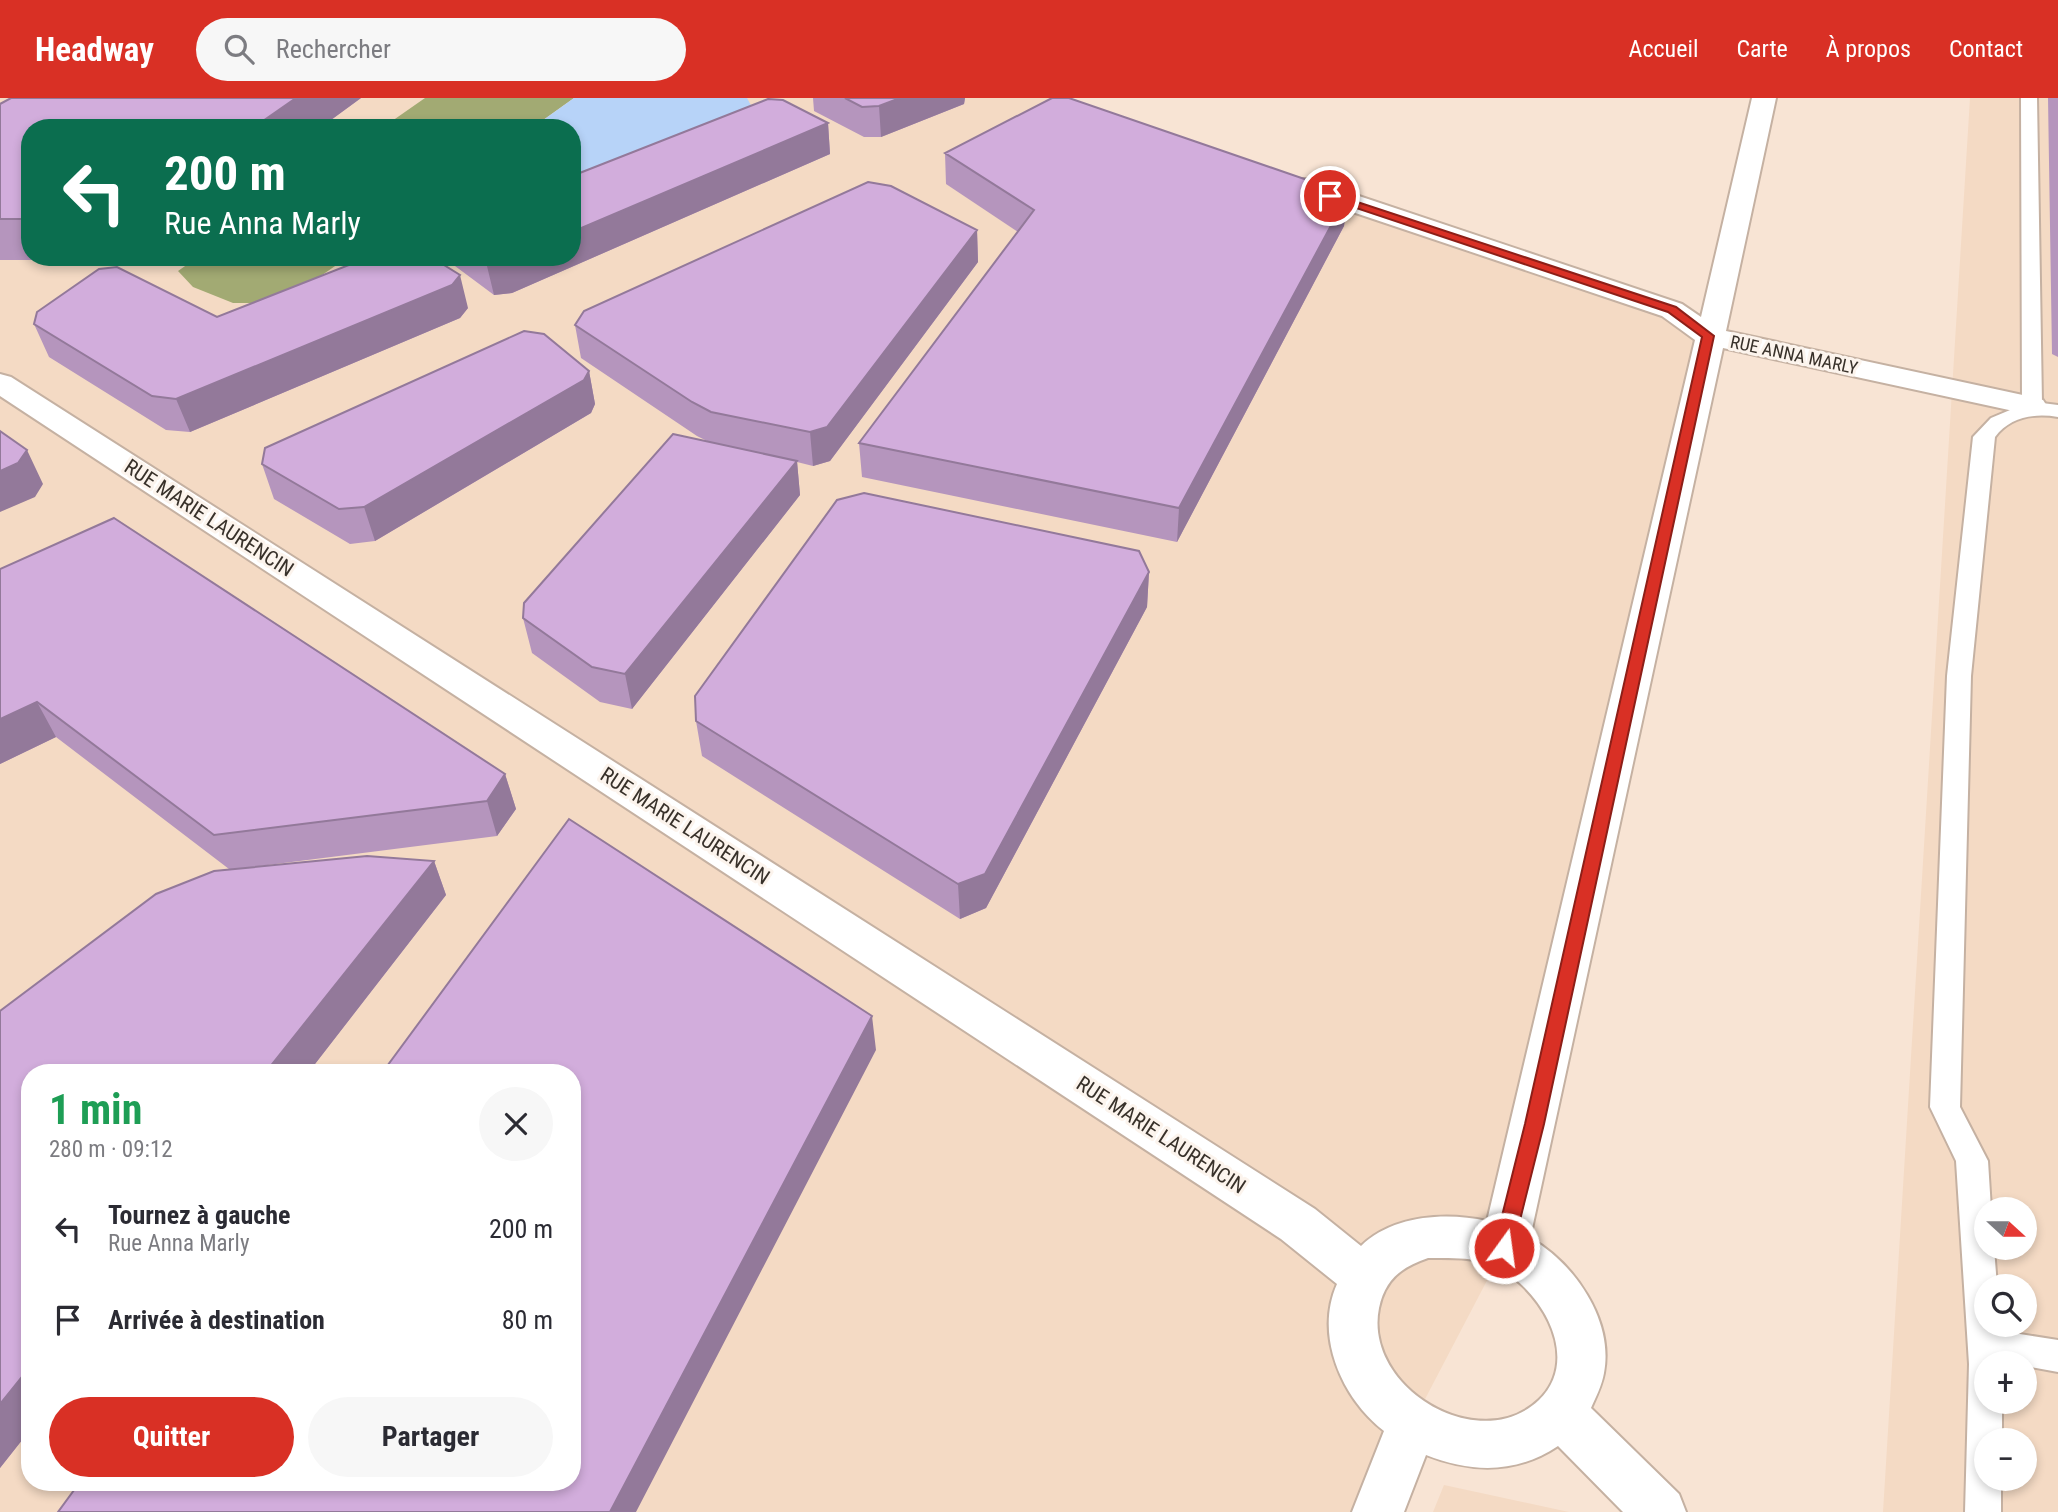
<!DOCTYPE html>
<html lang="fr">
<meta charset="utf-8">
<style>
:root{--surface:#fff;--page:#f7f7f7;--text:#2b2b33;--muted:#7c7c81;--accent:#d93025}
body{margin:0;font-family:"Roboto Condensed",sans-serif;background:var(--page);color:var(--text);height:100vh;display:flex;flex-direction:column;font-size:26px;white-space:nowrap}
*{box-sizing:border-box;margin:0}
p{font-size:23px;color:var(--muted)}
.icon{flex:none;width:38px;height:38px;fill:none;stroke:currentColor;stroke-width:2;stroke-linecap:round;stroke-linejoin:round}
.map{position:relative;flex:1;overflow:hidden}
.details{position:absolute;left:21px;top:966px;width:560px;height:427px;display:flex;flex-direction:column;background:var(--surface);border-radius:28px;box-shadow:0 4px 10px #0003}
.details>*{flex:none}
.banner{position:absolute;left:21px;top:21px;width:560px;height:147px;border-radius:28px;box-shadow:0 4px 10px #0003;background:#0b6e4f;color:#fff;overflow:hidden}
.needle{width:46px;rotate:111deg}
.controls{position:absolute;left:1974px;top:1099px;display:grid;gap:14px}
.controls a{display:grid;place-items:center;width:63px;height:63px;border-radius:50%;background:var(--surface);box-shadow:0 4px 10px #0003;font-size:35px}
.pin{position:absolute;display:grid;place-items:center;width:60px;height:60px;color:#fff;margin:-30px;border:4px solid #fff;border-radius:50%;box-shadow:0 2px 7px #0007}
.me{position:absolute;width:77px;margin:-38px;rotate:14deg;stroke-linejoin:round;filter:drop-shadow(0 0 5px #0008)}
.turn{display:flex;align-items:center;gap:24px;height:147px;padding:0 28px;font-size:32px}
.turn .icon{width:91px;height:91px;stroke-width:2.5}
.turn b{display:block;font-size:49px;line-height:60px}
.round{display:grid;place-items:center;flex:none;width:74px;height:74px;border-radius:37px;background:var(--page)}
.headline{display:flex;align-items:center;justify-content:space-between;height:119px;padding:0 28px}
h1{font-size:42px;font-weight:700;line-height:52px;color:#1e9e55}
.button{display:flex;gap:14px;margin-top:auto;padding:14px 28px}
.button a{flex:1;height:80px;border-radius:42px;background:var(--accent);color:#fff;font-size:28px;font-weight:700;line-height:80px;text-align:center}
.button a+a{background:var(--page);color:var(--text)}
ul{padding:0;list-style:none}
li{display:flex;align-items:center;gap:21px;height:91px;padding:0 28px}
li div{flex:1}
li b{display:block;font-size:26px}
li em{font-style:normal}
header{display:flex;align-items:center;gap:42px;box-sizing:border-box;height:98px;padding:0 35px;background:var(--accent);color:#fff}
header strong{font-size:33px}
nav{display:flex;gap:38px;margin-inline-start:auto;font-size:24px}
.search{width:490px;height:63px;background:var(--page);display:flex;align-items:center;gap:18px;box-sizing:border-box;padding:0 24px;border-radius:38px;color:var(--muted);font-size:26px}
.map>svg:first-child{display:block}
.built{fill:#f4dac4;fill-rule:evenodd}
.forest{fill:#a2aa73}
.water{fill:#b7d3f8}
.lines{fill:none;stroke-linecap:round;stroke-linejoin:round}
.lane-casing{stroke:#c5b1a2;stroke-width:4}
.street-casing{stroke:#c5b1a2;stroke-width:4}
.lane{fill:#fff;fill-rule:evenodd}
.street{fill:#fff;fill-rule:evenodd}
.wall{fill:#b595bd}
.shaded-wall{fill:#93799a}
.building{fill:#d2addc;stroke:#93799a;stroke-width:2}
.route{fill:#d93025;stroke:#8d1f18;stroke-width:2}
.labels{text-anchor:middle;stroke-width:6;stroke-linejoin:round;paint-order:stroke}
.far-street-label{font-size:18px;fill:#38312a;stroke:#fcf4ed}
.street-label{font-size:21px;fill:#38312a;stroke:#fcf4ed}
</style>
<header>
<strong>Headway</strong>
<div class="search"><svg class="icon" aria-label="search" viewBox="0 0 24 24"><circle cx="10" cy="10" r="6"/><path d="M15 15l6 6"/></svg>Rechercher</div>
<nav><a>Accueil</a><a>Carte</a><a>À propos</a><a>Contact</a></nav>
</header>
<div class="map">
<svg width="2058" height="1414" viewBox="0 0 2058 1414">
<rect width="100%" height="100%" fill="#f8e4d4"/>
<path class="built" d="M 0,0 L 1049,0 L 1430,133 L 1672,212 L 1708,238 L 1504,1150 L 1412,1326 L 1379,1414 L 0,1414 ZM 30,30 L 572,30 L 572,159 L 30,159 ZM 30,975 L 572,975 L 572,1384 L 30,1384 Z
M 1970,0 L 2058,0 L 2058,1414 L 1883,1414 ZM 1986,1111 L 2025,1111 L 2025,1150 L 1986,1150 ZM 1986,1188 L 2025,1188 L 2025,1227 L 1986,1227 ZM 1986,1265 L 2025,1265 L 2025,1304 L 1986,1304 ZM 1986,1342 L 2025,1342 L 2025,1381 L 1986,1381 Z
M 1444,1387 L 1569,1414 L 1433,1414 Z"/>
<path class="forest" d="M 425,0 L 574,0 L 532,30 L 382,30 Z
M 198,159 L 348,159 L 282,205 L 233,205 L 193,189 L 178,173 Z"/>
<path class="water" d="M 574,0 L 747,0 L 753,11 L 572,85 L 572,30 L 532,30 Z"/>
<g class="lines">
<defs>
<path id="lane" d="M 2021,0 L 2037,0 L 2042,305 L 2058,307 L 2058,319 C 2034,315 2010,319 1995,339 L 1971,578 L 1960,1009 L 1988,1063 L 1991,1111 L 1986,1111 L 1986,1150 L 1994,1150 L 1997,1188 L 1986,1188 L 1986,1227 L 2000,1227 L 2001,1233 L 2058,1242 L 2058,1274 L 2025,1268 L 2025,1265 L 1986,1265 L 1986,1304 L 2002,1304 L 2002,1342 L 1986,1342 L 1986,1381 L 2001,1381 L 2001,1414 L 1965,1414 L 1969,1266 L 1956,1063 L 1930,1009 L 1947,578 L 1973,339 L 1991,320 L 2022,307 Z"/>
<path id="street" d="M 1752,0 L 1776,0 L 1726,233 L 2032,299 L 2043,302 L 2047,308 L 2043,314 L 2032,317 L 1723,250 L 1530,1140 C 1574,1165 1614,1222 1604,1275 C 1602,1287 1596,1299 1591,1310 L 1679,1396 L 1686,1414 L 1623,1414 L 1558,1348 C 1516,1376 1472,1375 1426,1357 L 1404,1414 L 1352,1414 L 1384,1333 C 1342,1300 1314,1238 1337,1186 L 1281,1141 L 0,298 L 0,276 L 11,279 L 1315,1111 L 1361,1148 C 1393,1117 1446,1114 1487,1123 L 1695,242 L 1662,218 L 1290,93 L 1286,87 L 1290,81 L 1308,81 L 1682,206 L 1701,219 ZM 1428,1160 C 1447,1160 1469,1159 1487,1165 C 1536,1182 1585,1258 1539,1302 C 1479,1359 1363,1289 1379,1210 C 1385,1181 1402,1169 1428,1160 Z"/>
</defs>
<use href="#lane" class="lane-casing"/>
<use href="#street" class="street-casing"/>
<use href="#lane" class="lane"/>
<use href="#street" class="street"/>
</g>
<path class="wall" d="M 361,0 L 320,30 L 30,30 L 30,159 L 142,159 L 139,162 L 0,162 L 0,6 Z
M 813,0 L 965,0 L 964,6 L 881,39 L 864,39 L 814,13 Z
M 2048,0 L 2058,0 L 2058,259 L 2052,256 Z
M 828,25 L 830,56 L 512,195 L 494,197 L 455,168 L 453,159 L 572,159 Z
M 945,55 L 1348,96 L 1344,128 L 1177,444 L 862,379 L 859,345 L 1018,134 L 946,86 Z
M 977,132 L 978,164 L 830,363 L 813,368 L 797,364 L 800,397 L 632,611 L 600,604 L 532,555 L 523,520 L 709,344 L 697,338 L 581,260 L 575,227 Z
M 468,210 L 460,220 L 190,334 L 166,332 L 49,259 L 34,226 Z
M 589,273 L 595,306 L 591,315 L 375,443 L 350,446 L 274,401 L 262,366 Z
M 114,420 L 505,676 L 516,711 L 497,738 L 244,770 L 367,758 L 434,763 L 446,797 L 308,975 L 30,975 L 30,1332 L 0,1370 L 0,913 L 156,796 L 214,773 L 229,771 L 56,639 L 0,666 L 0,471 Z
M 1149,474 L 1147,509 L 986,810 L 960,821 L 702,658 L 696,623 Z"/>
<path class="shaded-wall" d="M 296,0 L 361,0 L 320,30 L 253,30 Z
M 900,0 L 965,0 L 964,6 L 881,39 L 879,8 Z
M 828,25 L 830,56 L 512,195 L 494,197 L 486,164 L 512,159 L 572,159 L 572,134 Z
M 1348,96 L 1344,128 L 1177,444 L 1179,410 Z
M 977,132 L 978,164 L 830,363 L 813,368 L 810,334 Z
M 460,177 L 468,210 L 460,220 L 190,334 L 176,301 Z
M 589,273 L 595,306 L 591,315 L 375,443 L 364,409 Z
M 27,352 L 43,386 L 35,399 L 0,414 L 0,373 Z
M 797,363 L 800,397 L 632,611 L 625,576 Z
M 1149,474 L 1147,509 L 986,810 L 960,821 L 958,786 Z
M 37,604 L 56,639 L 0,666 L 0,621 Z
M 505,676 L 516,711 L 497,738 L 487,703 Z
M 434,763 L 446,797 L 308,975 L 265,975 Z
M 872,918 L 876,952 L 636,1414 L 610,1414 Z
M 30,1269 L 30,1332 L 0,1370 L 0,1306 Z"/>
<path class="building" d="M 11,0 L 296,0 L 253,30 L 30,30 L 30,121 L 0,121 L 0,6 Z
M 845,0 L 900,0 L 879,8 L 862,9 Z
M 1052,0 L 1069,0 L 1348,96 L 1179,410 L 859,345 L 1034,112 L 945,55 Z
M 768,1 L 783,2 L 828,25 L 572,134 L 572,78 Z
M 868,84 L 891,88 L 977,132 L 827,329 L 810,334 L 711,314 L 692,304 L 575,227 L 584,213 Z
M 369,159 L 431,159 L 460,177 L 452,187 L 176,301 L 152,298 L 34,226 L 37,214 L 99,171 L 117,169 L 217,219 Z
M 479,159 L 512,159 L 505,162 L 486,164 Z
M 524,233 L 544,236 L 589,273 L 584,282 L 364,409 L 339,411 L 262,366 L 265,350 Z
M 0,333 L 27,352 L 18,365 L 0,373 Z
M 673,336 L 797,363 L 625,576 L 592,569 L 523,520 L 524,505 Z
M 864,395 L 1139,453 L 1149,474 L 985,776 L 958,786 L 696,623 L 695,598 L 837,402 Z
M 114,420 L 505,676 L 487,703 L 214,737 L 37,604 L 0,621 L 0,471 Z
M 569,721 L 872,918 L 610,1414 L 58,1414 L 80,1384 L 572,1384 L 572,975 L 382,975 Z
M 367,758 L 434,763 L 265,975 L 30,975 L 30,1269 L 0,1306 L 0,913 L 156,796 L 214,773 Z"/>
<path class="route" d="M 1330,95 L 1676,209 L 1714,238 L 1544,1026 L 1513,1150 L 1511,1156 L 1504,1158 L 1497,1156 L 1494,1150 L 1525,1026 L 1702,239 L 1668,214 L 1326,100 L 1324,98 Z"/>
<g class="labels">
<g class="far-street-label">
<text transform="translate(1794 257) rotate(12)" y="6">RUE ANNA MARLY</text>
</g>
<g class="street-label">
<text transform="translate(209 420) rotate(33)" y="7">RUE MARIE LAURENCIN</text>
<text transform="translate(685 728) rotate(33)" y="7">RUE MARIE LAURENCIN</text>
<text transform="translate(1161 1037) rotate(33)" y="7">RUE MARIE LAURENCIN</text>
</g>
</g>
</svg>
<div class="controls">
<a><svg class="needle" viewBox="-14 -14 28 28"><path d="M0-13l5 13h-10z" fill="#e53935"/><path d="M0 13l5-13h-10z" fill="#7c7c81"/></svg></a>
<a><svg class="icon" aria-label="search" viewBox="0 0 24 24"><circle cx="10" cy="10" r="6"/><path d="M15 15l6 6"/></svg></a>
<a>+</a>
<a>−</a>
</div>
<div class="pin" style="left:1330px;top:98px;background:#d93025"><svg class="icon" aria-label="arrive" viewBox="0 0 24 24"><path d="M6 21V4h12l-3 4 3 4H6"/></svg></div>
<svg class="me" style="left:1504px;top:1150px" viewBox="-20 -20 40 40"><circle r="17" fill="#d93025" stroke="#fff" stroke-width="3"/><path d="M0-11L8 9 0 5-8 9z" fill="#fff"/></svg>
<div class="banner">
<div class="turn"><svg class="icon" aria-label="left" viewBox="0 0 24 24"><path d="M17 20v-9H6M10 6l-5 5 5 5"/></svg><div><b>200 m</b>Rue Anna Marly</div></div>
</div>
<section class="details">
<div class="headline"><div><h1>1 min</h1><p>280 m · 09:12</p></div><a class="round"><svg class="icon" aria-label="close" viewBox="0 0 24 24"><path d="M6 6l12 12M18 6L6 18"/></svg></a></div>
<ul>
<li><svg class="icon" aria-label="left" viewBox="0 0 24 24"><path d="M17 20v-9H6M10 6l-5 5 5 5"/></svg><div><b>Tournez à gauche</b><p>Rue Anna Marly</p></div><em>200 m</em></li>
<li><svg class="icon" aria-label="arrive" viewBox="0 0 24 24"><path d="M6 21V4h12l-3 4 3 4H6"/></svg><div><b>Arrivée à destination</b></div><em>80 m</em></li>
</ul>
<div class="button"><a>Quitter</a><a>Partager</a></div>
</section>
</div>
